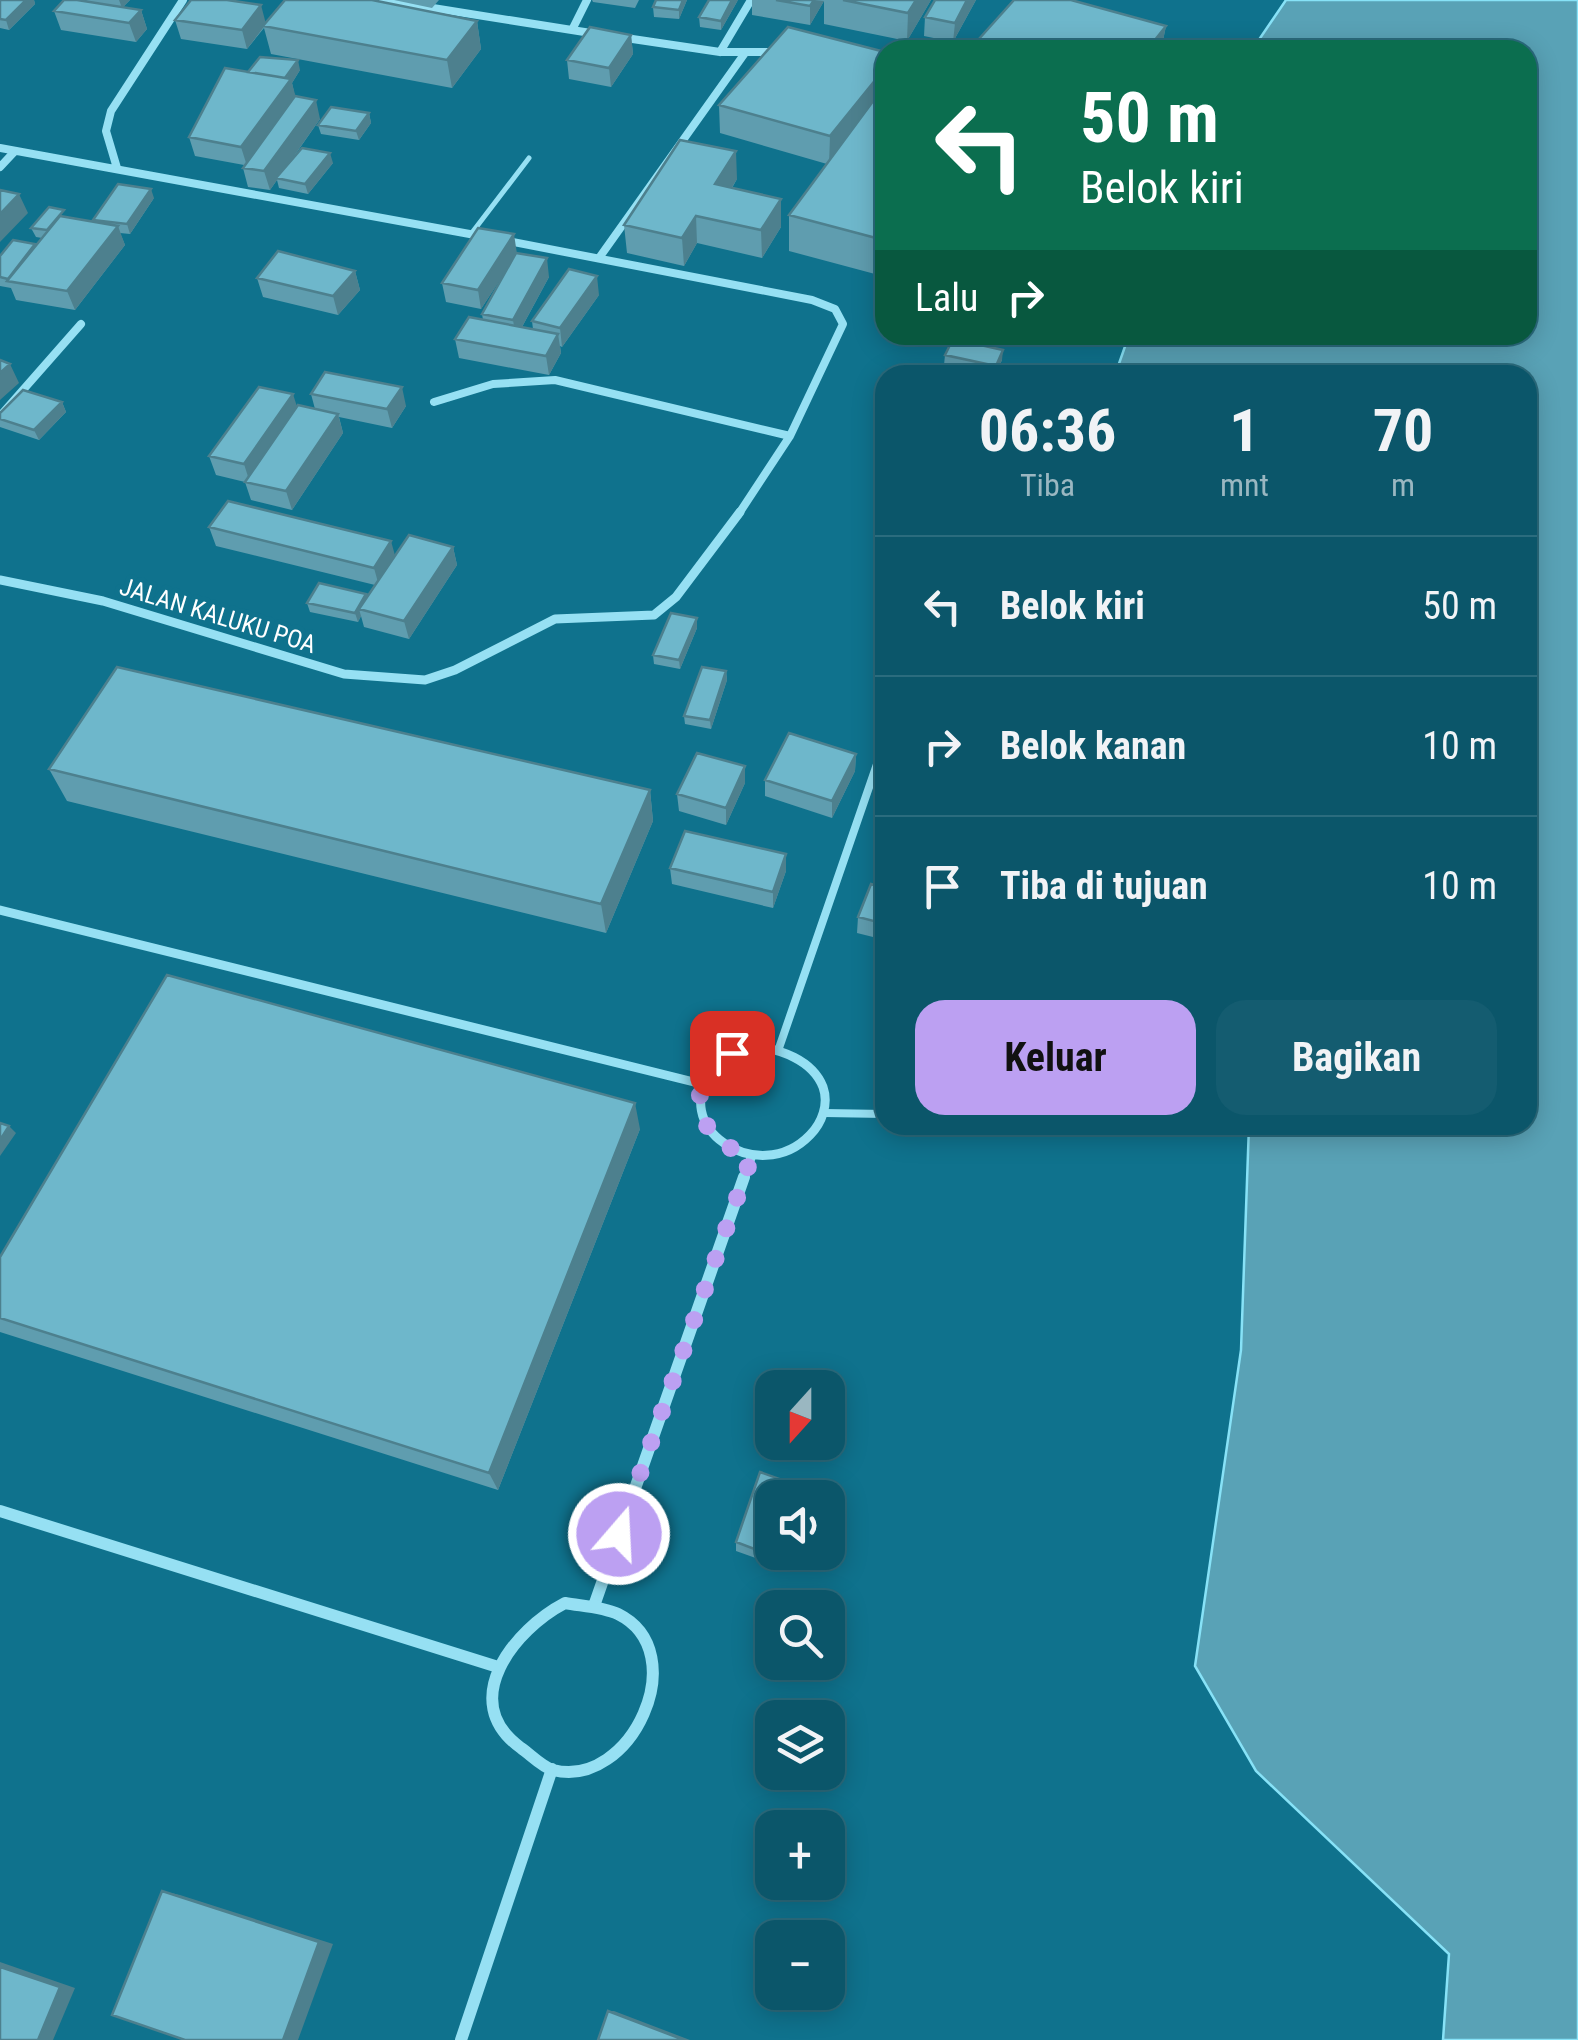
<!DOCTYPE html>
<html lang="id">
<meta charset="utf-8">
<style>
:root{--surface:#0b566a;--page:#145c70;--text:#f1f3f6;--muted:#9ab7c1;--line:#2b6c7e;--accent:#bca0f2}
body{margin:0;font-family:"Roboto Condensed",sans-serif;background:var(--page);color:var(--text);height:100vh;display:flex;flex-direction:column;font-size:38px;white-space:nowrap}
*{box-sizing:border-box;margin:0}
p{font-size:32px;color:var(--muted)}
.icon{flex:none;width:55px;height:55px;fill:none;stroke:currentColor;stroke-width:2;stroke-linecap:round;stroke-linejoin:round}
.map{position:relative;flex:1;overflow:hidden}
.drawer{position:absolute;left:875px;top:365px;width:662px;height:770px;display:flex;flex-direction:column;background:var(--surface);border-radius:30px;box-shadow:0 5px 25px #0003,0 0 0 2px var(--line)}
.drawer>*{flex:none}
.top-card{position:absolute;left:875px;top:40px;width:662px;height:305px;border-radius:30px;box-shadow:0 5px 25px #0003,0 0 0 2px var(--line);background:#0b6e4f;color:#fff;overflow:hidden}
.needle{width:65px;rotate:201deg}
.tools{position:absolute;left:755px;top:1370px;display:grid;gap:20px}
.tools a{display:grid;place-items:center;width:90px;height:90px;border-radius:20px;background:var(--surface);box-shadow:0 5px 25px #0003,0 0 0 2px var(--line);font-size:50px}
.pin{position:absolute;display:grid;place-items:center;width:85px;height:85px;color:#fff;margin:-42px;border-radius:20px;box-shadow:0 5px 15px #0006}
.me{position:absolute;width:110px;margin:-55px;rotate:19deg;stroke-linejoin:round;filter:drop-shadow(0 0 8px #0008)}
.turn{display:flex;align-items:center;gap:35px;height:210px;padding:0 40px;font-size:45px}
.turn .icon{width:130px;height:130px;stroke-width:2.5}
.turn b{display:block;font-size:70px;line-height:85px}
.then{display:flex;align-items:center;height:95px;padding:0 40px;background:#0003;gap:20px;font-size:38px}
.eta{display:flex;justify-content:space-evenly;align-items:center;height:170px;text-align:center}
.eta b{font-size:60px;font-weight:700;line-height:70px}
.primary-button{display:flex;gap:20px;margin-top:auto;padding:20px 40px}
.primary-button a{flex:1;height:115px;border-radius:30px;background:var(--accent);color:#111;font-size:40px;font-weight:700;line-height:115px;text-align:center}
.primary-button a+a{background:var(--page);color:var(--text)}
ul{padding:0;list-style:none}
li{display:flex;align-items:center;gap:30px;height:140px;padding:0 40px;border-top:2px solid var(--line)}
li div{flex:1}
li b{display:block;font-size:38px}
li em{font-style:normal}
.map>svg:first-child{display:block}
.water{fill:#59a2b6;stroke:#87e2f7;stroke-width:2.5}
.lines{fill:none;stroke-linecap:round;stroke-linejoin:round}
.service-far1{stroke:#96e0f3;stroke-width:5}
.service{stroke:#96e0f3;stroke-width:8}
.minor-far2{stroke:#96e0f3;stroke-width:8}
.minor-far1{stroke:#96e0f3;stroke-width:9}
.minor{stroke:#96e0f3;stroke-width:12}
.wall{fill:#5f9daf}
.shaded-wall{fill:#4d808e}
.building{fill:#6eb7cb;stroke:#4d808e;stroke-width:2.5}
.route{stroke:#bca0f2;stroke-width:18;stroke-dasharray:0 32.4}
.labels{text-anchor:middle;stroke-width:10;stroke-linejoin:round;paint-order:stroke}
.street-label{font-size:25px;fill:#fff;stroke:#0f728d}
</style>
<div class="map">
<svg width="1578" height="2040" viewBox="0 0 1578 2040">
<rect width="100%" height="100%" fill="#0f728d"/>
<path class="water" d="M 1286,0 L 1578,0 L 1578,2040 L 1443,2040 L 1449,1954 L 1256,1771 L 1195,1666 L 1241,1350 L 1249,1125 L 1528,1125 L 1528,375 L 1115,375 L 1129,335 L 1528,335 L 1528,50 L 1252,50 Z"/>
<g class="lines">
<path class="service-far1" d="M 471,234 L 529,158"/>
<path class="service" d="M 779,1048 L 885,741
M 825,1113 L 885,1114"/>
<path class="minor-far2" d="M 383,0 L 597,34
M 572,30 L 587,0
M 619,37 L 720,52 L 776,52
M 720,52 L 751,0
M 0,148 L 486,237
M 0,167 L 15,151
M 117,168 L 106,131 L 111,111 L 183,0
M 503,240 L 812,300 L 835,309 L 843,324 L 790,436 L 738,515
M 599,258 L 745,53
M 434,402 L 493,384 L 555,380 L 790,436
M 0,416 L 81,324"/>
<path class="minor-far1" d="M 0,580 L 103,601 L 344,674 L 425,680 L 455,670 L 555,619 L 654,615 L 676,597 L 740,512
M 0,910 L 702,1084
M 754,1045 C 780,1050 812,1059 823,1087 C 829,1104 822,1123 810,1135 C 758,1189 665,1125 715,1069 C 724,1059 742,1052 754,1045 Z
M 743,1180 L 751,1158"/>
<path class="minor" d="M 0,1511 L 498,1667
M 565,1603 C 581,1606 603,1607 618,1614 C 695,1652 631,1790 553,1770 C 542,1767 530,1754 521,1748 C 456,1701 515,1629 565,1603 Z
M 595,1603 L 744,1177
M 461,2040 L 552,1769"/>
</g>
<path class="wall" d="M 0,0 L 34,0 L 35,4 L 9,30 L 0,28 Z
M 83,0 L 130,0 L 123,7 L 141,10 L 147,29 L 136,42 L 61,30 L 54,11 L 102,4 Z
M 394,0 L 439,0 L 432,8 Z
M 592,0 L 639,0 L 635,8 L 593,2 Z
M 656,0 L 687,0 L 679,19 L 654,17 L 653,7 Z
M 738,0 L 721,30 L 700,27 L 699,17 Z
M 752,0 L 931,0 L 907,41 L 824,24 L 824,1 L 810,25 L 752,15 Z
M 935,0 L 976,0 L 953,42 L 924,36 L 925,17 Z
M 175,20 L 266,23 L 477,21 L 481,49 L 452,88 L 271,54 L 264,28 L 247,49 L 181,39 Z
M 1166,26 L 1161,50 L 977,50 L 978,40 Z
M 631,35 L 633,54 L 611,87 L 569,79 L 567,60 Z
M 885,52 L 885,258 L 875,274 L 789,251 L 789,215 L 827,164 L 720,133 L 719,105 Z
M 300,70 L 292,83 L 295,97 L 320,119 L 288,165 L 333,163 L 308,194 L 279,188 L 277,180 L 270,190 L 248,187 L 243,168 L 244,165 L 195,156 L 189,137 L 248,72 Z
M 369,113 L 371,123 L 359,140 L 321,134 L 318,125 Z
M 737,179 L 732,188 L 781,227 L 762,258 L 697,243 L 684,266 L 627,253 L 624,225 Z
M 154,198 L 130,234 L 120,233 L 125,245 L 75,310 L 16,300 L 11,288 L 0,286 L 0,256 L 36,246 L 42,238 L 36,237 L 31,228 L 67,218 L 94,222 L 93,220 Z
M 517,253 L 549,277 L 522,327 L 533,329 L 532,321 L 599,295 L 562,347 L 560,346 L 561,353 L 549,375 L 459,358 L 455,339 L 483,320 L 482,314 L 509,266 L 481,309 L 446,302 L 442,283 Z
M 355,271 L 360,290 L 338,315 L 263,297 L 257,278 Z
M 924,335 L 978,335 L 974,344 L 1002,360 L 995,375 L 944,365 L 945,355 L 952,342 Z
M 311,394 L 406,406 L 392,428 L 339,417 L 343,433 L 292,510 L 251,500 L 245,482 L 216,475 L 209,456 L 297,407 L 315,409 Z
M 62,402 L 66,412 L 39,440 L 0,427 L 0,413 Z
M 209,527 L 395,556 L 453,547 L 457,565 L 409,639 L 364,627 L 361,616 L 358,622 L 310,612 L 307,603 L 366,594 L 367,596 L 375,585 L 216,546 Z
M 697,618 L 697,628 L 680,669 L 654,664 L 653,655 Z
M 726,671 L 727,680 L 711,729 L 685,724 L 684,716 Z
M 856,754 L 855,771 L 832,818 L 765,796 L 765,780 Z
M 49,769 L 650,790 L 653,821 L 606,933 L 67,801 Z
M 745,783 L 726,825 L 679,811 L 677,794 Z
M 670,868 L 786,871 L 773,908 L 672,884 Z
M 885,888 L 885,940 L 857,933 L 858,917 Z
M 640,1129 L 498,1490 L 0,1332 L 0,1257 Z
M 760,1472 L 810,1490 L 810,1498 L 772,1498 L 772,1552 L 792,1552 L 786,1569 L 736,1551 L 736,1542 Z"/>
<path class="shaded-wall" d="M 26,0 L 34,0 L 35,4 L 9,30 L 6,20 Z
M 119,0 L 130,0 L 122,8 Z
M 683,0 L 687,0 L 679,19 L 679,10 Z
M 732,0 L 738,0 L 721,30 L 721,21 Z
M 814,0 L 824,1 L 810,25 L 810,6 Z
M 916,0 L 931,0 L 907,41 L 908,13 Z
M 967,0 L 976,0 L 953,42 L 955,23 Z
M 261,5 L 266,24 L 247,49 L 242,30 Z
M 141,10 L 147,29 L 136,42 L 129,23 Z
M 477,21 L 481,49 L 452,88 L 447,60 Z
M 1166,26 L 1161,50 L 1147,50 Z
M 631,35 L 633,54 L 611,87 L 609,68 Z
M 298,60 L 300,70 L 292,83 L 296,98 L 247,166 L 241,147 Z
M 885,68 L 885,94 L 829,164 L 830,136 Z
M 316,100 L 320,119 L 270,190 L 264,171 Z
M 369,113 L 371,123 L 359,140 L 356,131 Z
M 736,151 L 737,179 L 717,212 L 715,184 Z
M 330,153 L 333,163 L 308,194 L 305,184 Z
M 151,189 L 154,198 L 130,234 L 127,224 Z
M 19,194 L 28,213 L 0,242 L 0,214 Z
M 781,199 L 781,227 L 762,258 L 761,230 Z
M 696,216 L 697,243 L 684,266 L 682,238 Z
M 885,225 L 885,258 L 875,274 L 876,238 Z
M 118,226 L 125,245 L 75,310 L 67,291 Z
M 514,234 L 517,254 L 481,309 L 478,290 Z
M 547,258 L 549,277 L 516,338 L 513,320 Z
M 355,271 L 360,290 L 338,315 L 333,296 Z
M 597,276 L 599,295 L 562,347 L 560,328 Z
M 558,334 L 561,353 L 549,375 L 546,356 Z
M 1003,350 L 1002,360 L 995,375 L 996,366 Z
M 10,364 L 19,383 L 0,400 L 0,373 Z
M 402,387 L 406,406 L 392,428 L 387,409 Z
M 293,394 L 299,413 L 250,483 L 244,464 Z
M 62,402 L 66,412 L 39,440 L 34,430 Z
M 338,414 L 343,433 L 292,510 L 286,491 Z
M 391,541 L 396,559 L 379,586 L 374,568 Z
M 453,547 L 457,565 L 409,639 L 404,621 Z
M 366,594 L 369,603 L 359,609 L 361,616 L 358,622 L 355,613 Z
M 697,618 L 697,628 L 680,669 L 679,660 Z
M 726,671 L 727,680 L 711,729 L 710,720 Z
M 856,754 L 855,771 L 832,818 L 832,801 Z
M 745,766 L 745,783 L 726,825 L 726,808 Z
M 650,790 L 653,821 L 606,933 L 601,904 Z
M 786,854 L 786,871 L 773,908 L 773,892 Z
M 635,1103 L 640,1129 L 498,1490 L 489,1473 Z
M 9,1126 L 16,1133 L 0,1156 L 0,1140 Z
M 162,1891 L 180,1895 L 333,1944 L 298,2040 L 283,2040 Z
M 0,1962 L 75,1988 L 53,2040 L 38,2040 L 0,1967 Z
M 608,2011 L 614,2011 L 690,2040 L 684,2040 Z"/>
<path class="building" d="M 0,0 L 26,0 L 6,20 L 0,19 Z
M 64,0 L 77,0 L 141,10 L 129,23 L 54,11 Z
M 191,0 L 227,0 L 261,5 L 242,30 L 175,20 Z
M 285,0 L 372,0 L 477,21 L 447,60 L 263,26 Z
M 656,0 L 683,0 L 679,10 L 653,7 Z
M 709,0 L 732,0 L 721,21 L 699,17 Z
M 776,0 L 814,0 L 810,6 Z
M 843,0 L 916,0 L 908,13 Z
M 935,0 L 967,0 L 955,23 L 925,17 Z
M 1014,0 L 1071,0 L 1166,26 L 1147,50 L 1011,50 L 978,40 Z
M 590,27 L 631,35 L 609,68 L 567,60 Z
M 788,27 L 885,52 L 885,68 L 830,136 L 719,105 Z
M 260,57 L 298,60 L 285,78 L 248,72 Z
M 225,68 L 291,79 L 241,147 L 189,137 Z
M 885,85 L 885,225 L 876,238 L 789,215 Z
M 295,96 L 316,100 L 264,171 L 243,168 Z
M 331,107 L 369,113 L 356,131 L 318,125 Z
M 680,140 L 736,151 L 715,184 L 781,199 L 761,230 L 696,216 L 682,238 L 624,225 Z
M 302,148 L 330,153 L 305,184 L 276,178 Z
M 118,184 L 151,189 L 127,224 L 93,220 Z
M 0,190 L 19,194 L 0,214 Z
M 49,207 L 64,210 L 47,230 L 31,228 Z
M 60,216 L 118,226 L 67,291 L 7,281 Z
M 478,228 L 514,234 L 478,290 L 442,283 Z
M 13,240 L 35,244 L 8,279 L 0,277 L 0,256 Z
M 278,251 L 355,271 L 333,296 L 257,278 Z
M 516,253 L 547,258 L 513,320 L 482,314 Z
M 569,269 L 597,276 L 560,328 L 532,321 Z
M 469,317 L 558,334 L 546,356 L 455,339 Z
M 953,339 L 1003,350 L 996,366 L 945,355 Z
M 0,360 L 10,364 L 0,373 Z
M 923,368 L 954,375 L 919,375 Z
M 325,372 L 402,387 L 387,409 L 311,394 Z
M 259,387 L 293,394 L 244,464 L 209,456 Z
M 23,390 L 62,402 L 34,430 L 0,419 L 0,413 Z
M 298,405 L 338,414 L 286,491 L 245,482 Z
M 228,501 L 391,541 L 374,568 L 209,527 Z
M 409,535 L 453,547 L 404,621 L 359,609 Z
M 319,583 L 366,594 L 355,613 L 307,603 Z
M 671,613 L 697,618 L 679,660 L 653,655 Z
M 117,667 L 650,790 L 601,904 L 49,769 Z
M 702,667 L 726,671 L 710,720 L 684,716 Z
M 789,733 L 856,754 L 832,801 L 765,780 Z
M 697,753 L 745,766 L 726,808 L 677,794 Z
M 685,831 L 786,854 L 773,892 L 670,868 Z
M 871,884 L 885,888 L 885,924 L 858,917 Z
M 167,975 L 635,1103 L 489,1473 L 0,1318 L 0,1257 Z
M 0,1123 L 9,1126 L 0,1140 Z
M 760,1472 L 810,1490 L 808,1498 L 772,1498 L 772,1552 L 789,1552 L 786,1561 L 736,1542 Z
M 162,1891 L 319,1942 L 283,2040 L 185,2040 L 112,2015 Z
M 0,1967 L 60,1987 L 38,2040 L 0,2040 Z
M 608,2011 L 684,2040 L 598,2040 Z"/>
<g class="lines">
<path class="route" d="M 619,1534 L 751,1158 C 696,1137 678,1089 732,1053"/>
</g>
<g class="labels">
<g class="street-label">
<text transform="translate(218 615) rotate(17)" y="9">JALAN KALUKU POA</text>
</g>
</g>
</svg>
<div class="tools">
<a><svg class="needle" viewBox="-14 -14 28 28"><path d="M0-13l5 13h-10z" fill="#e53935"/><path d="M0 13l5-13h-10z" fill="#9ab7c1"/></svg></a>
<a><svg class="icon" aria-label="sound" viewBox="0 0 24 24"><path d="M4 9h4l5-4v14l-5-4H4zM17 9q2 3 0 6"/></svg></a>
<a><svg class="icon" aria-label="search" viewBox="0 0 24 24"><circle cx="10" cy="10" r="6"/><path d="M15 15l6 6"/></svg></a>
<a><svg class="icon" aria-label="layers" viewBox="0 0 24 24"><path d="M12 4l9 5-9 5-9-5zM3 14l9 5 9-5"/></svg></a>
<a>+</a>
<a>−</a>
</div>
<div class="pin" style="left:732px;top:1053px;background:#d93025"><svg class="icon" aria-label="arrive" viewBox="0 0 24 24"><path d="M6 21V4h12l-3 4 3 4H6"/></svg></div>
<svg class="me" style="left:619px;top:1534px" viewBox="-20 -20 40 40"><circle r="17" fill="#bca0f2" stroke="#fff" stroke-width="3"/><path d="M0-11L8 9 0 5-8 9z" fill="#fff"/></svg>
<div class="top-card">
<div class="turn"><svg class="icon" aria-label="left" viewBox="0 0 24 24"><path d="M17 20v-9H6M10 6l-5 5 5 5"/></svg><div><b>50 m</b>Belok kiri</div></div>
<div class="then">Lalu<svg class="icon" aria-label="right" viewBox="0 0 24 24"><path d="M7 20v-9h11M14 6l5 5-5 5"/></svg></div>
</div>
<section class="drawer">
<div class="eta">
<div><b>06:36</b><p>Tiba</p></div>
<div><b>1</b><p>mnt</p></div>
<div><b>70</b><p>m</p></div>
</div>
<ul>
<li><svg class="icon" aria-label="left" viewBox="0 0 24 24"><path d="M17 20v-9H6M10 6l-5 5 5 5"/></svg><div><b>Belok kiri</b></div><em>50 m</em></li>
<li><svg class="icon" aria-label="right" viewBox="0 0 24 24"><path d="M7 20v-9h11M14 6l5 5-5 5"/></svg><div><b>Belok kanan</b></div><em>10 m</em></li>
<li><svg class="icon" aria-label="arrive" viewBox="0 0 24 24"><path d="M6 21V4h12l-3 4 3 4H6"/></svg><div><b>Tiba di tujuan</b></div><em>10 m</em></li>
</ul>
<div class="primary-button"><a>Keluar</a><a>Bagikan</a></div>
</section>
</div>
